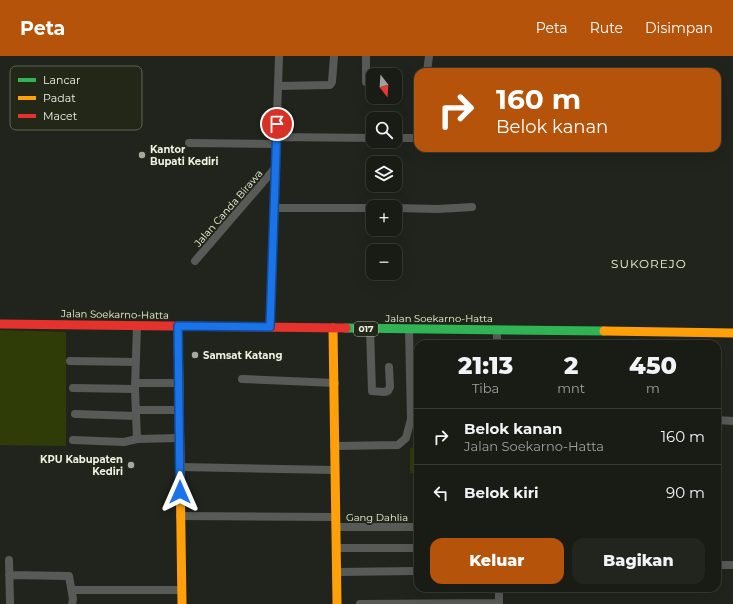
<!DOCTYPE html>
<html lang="id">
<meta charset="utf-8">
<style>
:root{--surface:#191b15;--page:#22241e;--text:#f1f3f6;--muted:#9fa1a0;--line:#373934;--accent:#b45309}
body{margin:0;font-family:Montserrat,sans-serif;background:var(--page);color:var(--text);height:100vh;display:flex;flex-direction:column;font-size:15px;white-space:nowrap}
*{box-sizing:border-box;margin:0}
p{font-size:13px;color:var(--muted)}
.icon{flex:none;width:22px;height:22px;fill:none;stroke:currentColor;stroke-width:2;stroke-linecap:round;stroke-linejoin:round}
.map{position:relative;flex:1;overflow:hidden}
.side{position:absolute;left:414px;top:284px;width:307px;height:252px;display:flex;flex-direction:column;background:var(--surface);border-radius:12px;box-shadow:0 4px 16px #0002,0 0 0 1px var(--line)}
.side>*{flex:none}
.guide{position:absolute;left:414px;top:12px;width:307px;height:84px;border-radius:12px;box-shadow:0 4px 16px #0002,0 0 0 1px var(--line);background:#b45309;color:#fff;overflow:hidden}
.needle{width:26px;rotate:163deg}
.buttons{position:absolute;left:366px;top:12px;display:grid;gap:8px}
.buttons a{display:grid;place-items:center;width:36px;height:36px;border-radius:8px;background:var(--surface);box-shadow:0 4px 16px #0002,0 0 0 1px var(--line);font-size:20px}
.pin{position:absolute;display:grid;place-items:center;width:34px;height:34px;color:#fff;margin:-17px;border:2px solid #fff;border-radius:50%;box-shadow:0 1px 4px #0007}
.me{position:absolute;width:44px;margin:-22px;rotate:0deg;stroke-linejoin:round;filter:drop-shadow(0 0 3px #0008)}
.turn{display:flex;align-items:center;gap:14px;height:84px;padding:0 16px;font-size:18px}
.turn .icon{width:52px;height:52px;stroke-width:2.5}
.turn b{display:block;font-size:28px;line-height:34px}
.eta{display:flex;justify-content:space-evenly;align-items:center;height:68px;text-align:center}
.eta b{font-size:24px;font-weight:800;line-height:28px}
.action{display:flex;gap:8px;margin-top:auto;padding:8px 16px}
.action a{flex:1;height:46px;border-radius:12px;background:var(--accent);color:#fff;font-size:16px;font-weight:800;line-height:46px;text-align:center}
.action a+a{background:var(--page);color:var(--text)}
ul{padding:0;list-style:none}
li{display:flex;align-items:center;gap:12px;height:56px;padding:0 16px;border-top:1px solid var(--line)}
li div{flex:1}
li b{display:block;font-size:15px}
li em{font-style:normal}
header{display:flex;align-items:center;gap:24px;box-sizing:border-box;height:56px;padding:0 20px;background:var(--accent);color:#fff}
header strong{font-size:19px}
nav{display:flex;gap:22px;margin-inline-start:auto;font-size:14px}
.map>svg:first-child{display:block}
.green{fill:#2f3c07}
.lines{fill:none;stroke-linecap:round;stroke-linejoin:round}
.street{stroke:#585a57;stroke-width:8}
.fast{stroke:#30b455;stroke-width:9}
.slow{stroke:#ff9f0a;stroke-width:9}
.jam{stroke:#e5322d;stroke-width:9}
.route-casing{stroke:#114b97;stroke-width:10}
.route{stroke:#1a73e8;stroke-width:7}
.poi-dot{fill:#a6a9a0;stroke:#222718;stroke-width:1.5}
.labels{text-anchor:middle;stroke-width:4;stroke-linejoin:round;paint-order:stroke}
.shield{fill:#222718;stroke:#b0b4a9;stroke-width:1}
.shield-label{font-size:9px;font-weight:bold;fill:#edf1e7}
.poi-label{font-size:10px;font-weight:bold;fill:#edf1e7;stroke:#222718;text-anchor:start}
.street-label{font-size:10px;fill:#edf1e7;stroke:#222718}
.quarter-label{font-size:12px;letter-spacing:1px;fill:#edf1e7;stroke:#222718}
.key{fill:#222718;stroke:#5f6456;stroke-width:1}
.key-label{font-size:11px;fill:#edf1e7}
</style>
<header>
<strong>Peta</strong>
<nav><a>Peta</a><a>Rute</a><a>Disimpan</a></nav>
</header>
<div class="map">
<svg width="733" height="548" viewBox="0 0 733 548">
<rect width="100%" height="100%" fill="#21241c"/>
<path class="green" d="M 0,274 L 66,276 L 66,390 L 0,389 Z
M 410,392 L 418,393 L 418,418 L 410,417 Z"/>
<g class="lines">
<path class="street" d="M 427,16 L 429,0
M 366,26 L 366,0
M 278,30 L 330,29 L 332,26 L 334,0
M 277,81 L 373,82
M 395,82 L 418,82
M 189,87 L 277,88
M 275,152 L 373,152
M 395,152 L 438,153 L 472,151
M 195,205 L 276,111
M 270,271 L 279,0
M 370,273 L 372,335 L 384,336 L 388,335 L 390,331 L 389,311
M 497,274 L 497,288
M 70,305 L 136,306
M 242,323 L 335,327
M 135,327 L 179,327
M 73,332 L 135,333
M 136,354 L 179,354
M 75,358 L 136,360
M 717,364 L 733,365
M 137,383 L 135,333 L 137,270
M 73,384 L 124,386 L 137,383 L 179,382
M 334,390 L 398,389 L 406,382 L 411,363 L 409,274
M 180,411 L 335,414
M 180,460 L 335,461
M 336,471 L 418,471
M 336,492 L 418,492
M 9,504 L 10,548
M 717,509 L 733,509
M 336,516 L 418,515
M 9,519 L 69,520 L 73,543 L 72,548
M 499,532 L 499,548
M 72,534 L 181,534
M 360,548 L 499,547"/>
<path class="fast" d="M 346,272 L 604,275"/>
<path class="slow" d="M 178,270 L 182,548
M 333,272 L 337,548
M 604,275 L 733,277"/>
<path class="jam" d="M 0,268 L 346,272"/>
</g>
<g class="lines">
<defs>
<path id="route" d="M 180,436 L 178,270 L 270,271 L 277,68"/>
</defs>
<use href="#route" class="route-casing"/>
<use href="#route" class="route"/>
</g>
<g class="poi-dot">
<circle cx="142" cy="99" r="4"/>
<circle cx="195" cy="299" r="4"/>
<circle cx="131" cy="409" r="4"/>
</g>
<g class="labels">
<rect class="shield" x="354" y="266" width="24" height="14" rx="3"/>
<g class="shield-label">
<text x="366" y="276">017</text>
</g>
<g class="poi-label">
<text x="150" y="97">Kantor<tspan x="150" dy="12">Bupati Kediri</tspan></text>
<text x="203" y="303">Samsat Katang</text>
<text x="123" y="407" text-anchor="end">KPU Kabupaten<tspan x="123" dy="12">Kediri</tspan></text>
</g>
<g class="street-label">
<text transform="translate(228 152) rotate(-49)" y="4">Jalan Canda Birawa</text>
<text transform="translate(115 258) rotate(1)" y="4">Jalan Soekarno-Hatta</text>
<text x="439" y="266">Jalan Soekarno-Hatta</text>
<text x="377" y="465">Gang Dahlia</text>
</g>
<g class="quarter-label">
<text x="649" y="212">SUKOREJO</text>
</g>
</g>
<rect x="10" y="10" width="132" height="64" rx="6" class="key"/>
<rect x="18" y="22" width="18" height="4" fill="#30b455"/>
<rect x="18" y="40" width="18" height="4" fill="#ff9f0a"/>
<rect x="18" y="58" width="18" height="4" fill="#e5322d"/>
<g class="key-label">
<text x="43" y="28">Lancar</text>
<text x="43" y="46">Padat</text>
<text x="43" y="64">Macet</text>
</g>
</svg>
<div class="buttons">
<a><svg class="needle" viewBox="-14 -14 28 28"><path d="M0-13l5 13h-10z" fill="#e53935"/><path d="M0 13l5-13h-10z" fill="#9fa1a0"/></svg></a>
<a><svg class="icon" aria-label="search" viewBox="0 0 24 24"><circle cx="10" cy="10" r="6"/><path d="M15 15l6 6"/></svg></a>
<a><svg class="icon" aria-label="layers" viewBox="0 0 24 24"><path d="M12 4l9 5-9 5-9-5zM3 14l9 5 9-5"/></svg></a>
<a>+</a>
<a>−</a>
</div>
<div class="pin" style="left:277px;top:68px;background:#d93025"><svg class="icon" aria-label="arrive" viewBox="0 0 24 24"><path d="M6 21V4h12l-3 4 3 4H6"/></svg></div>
<svg class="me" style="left:180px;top:436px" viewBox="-20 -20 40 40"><path d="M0-17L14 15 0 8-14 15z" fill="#1a73e8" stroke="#fff" stroke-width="4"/></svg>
<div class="guide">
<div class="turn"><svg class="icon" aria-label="right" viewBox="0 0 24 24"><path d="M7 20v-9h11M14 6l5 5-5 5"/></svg><div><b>160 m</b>Belok kanan</div></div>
</div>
<section class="side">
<div class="eta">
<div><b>21:13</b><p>Tiba</p></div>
<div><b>2</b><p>mnt</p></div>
<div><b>450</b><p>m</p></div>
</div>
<ul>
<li><svg class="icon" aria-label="right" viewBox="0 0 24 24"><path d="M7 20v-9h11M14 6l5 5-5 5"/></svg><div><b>Belok kanan</b><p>Jalan Soekarno-Hatta</p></div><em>160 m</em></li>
<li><svg class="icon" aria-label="left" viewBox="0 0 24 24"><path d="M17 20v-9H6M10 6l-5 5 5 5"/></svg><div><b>Belok kiri</b></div><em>90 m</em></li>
</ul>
<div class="action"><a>Keluar</a><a>Bagikan</a></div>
</section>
</div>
